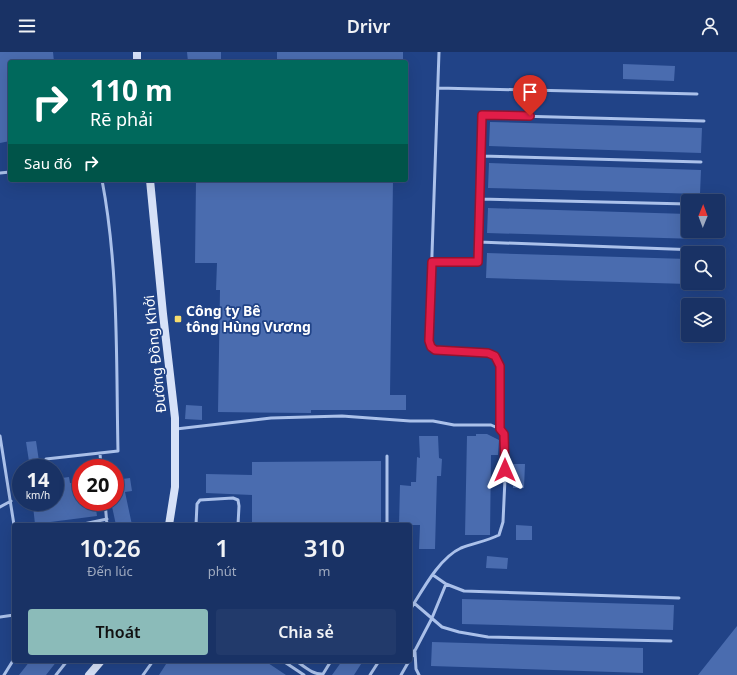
<!DOCTYPE html>
<html lang="vi">
<meta charset="utf-8">
<style>
:root{--surface:#193265;--page:#223a6b;--text:#f1f3f6;--muted:#9faabf;--line:#374d79;--accent:#8bbbb9}
body{margin:0;font-family:"Noto Sans",sans-serif;background:var(--page);color:var(--text);height:100vh;display:flex;flex-direction:column;font-size:15px;white-space:nowrap}
*{box-sizing:border-box;margin:0}
p{font-size:13px;color:var(--muted)}
.icon{flex:none;width:22px;height:22px;fill:none;stroke:currentColor;stroke-width:2;stroke-linecap:round;stroke-linejoin:round}
.map{position:relative;flex:1;overflow:hidden}
.panel{position:absolute;left:12px;top:471px;width:400px;height:140px;display:flex;flex-direction:column;background:var(--surface);border-radius:4px;box-shadow:0 4px 16px #0002,0 0 0 1px var(--line)}
.panel>*{flex:none}
.guide{position:absolute;left:8px;top:8px;width:400px;height:122px;border-radius:4px;box-shadow:0 4px 16px #0002,0 0 0 1px var(--line);background:#00695c;color:#fff;overflow:hidden}
.needle{width:26px;rotate:1deg}
.tools{position:absolute;left:681px;top:142px;display:grid;gap:8px}
.tools a{display:grid;place-items:center;width:44px;height:44px;border-radius:4px;background:var(--surface);box-shadow:0 4px 16px #0002,0 0 0 1px var(--line);font-size:20px}
.speed{position:absolute;left:12px;top:407px;display:flex;gap:8px;font-size:20px;font-weight:700;text-align:center}
.speed>*{display:grid;place-content:center;width:52px;height:52px;border-radius:50%;background:var(--surface);box-shadow:0 4px 16px #0002,0 0 0 1px var(--line);line-height:1}
.speed small{font-size:10px;font-weight:400}
.speed .limit{border:6px solid #d22;background:#fff;color:#111}
.pin{position:absolute;display:grid;place-items:center;width:34px;height:34px;color:#fff;margin:-41px -17px;border-radius:50% 50% 50% 0;rotate:-45deg;box-shadow:0 0 4px #0007}
.pin .icon{rotate:45deg}
.me{position:absolute;width:44px;margin:-22px;rotate:0deg;stroke-linejoin:round;filter:drop-shadow(0 0 3px #0008)}
.turn{display:flex;align-items:center;gap:14px;height:84px;padding:0 16px;font-size:18px}
.turn .icon{width:52px;height:52px;stroke-width:2.5}
.turn b{display:block;font-size:28px;line-height:34px}
.then{display:flex;align-items:center;height:38px;padding:0 16px;background:#0003;gap:8px;font-size:15px}
.eta{display:flex;justify-content:space-evenly;align-items:center;height:68px;text-align:center}
.eta b{font-size:24px;font-weight:600;line-height:28px}
.primary-button{display:flex;gap:8px;margin-top:auto;padding:8px 16px}
.primary-button a{flex:1;height:46px;border-radius:4px;background:var(--accent);color:#111;font-size:16px;font-weight:600;line-height:46px;text-align:center}
.primary-button a+a{background:var(--page);color:var(--text)}
header{display:flex;justify-content:space-between;align-items:center;height:52px;padding:0 16px;background:var(--surface);font-size:18px;font-weight:600}
.map>svg:first-child{display:block}
.building{fill:#4a6caf}
.lines{fill:none;stroke-linecap:round;stroke-linejoin:round}
.lane{stroke:#abc1ea;stroke-width:3}
.secondary{stroke:#d6e1f8;stroke-width:8}
.route-casing{stroke:#92132f;stroke-width:10}
.route{stroke:#e11d48;stroke-width:7}
.poi-dot{fill:#f6dc6d;stroke:#214387;stroke-width:1.5}
.labels{text-anchor:middle;stroke-width:3.5;stroke-linejoin:round;paint-order:stroke}
.poi-label{font-size:14px;font-weight:bold;fill:#fff;stroke:#214387;text-anchor:start}
.street-label{font-size:14px;fill:#fff;stroke:#214387}
</style>
<header><svg class="icon" aria-label="menu" viewBox="0 0 24 24"><path d="M4 6h16M4 12h16M4 18h16"/></svg>Drivr<svg class="icon" aria-label="person" viewBox="0 0 24 24"><circle cx="12" cy="8" r="4"/><path d="M4 21q1-7 8-7t8 7"/></svg></header>
<div class="map">
<svg width="737" height="623" viewBox="0 0 737 623">
<rect width="100%" height="100%" fill="#214387"/>
<path class="building" d="M 0,0 L 53,0 L 54,10 L 10,10 L 10,89 L 0,91 Z
M 187,0 L 221,0 L 221,10 L 188,10 Z
M 277,0 L 403,0 L 403,9 L 277,10 Z
M 623,12 L 675,14 L 674,29 L 623,27 Z
M 490,70 L 702,76 L 701,101 L 489,94 Z
M 489,111 L 701,118 L 700,142 L 488,136 Z
M 196,128 L 393,128 L 390,343 L 406,343 L 406,358 L 311,358 L 311,361 L 218,360 L 220,238 L 216,238 L 217,211 L 195,211 Z
M 488,156 L 688,162 L 688,179 L 699,179 L 698,187 L 487,181 Z
M 487,201 L 688,207 L 688,232 L 486,226 Z
M 186,353 L 202,354 L 202,368 L 185,367 Z
M 476,382 L 487,382 L 499,388 L 498,403 L 491,403 L 490,483 L 465,483 L 467,384 L 476,384 Z
M 419,384 L 438,384 L 439,406 L 442,407 L 441,424 L 437,424 L 435,497 L 419,497 L 420,473 L 399,473 L 400,433 L 411,434 L 411,430 L 416,430 L 417,405 L 420,406 Z
M 36,389 L 40,416 L 30,416 L 26,390 Z
M 381,409 L 381,473 L 252,473 L 252,443 L 206,441 L 206,422 L 252,423 L 252,410 Z
M 513,412 L 525,412 L 524,436 L 513,436 Z
M 69,425 L 70,431 L 81,430 L 81,450 L 95,450 L 97,464 L 35,472 L 33,454 L 55,451 L 55,427 Z
M 130,426 L 132,439 L 125,440 L 132,473 L 116,473 L 111,450 L 115,450 L 115,428 Z
M 516,473 L 532,474 L 532,488 L 516,488 Z
M 487,504 L 508,506 L 507,517 L 486,516 Z
M 462,547 L 674,553 L 673,578 L 462,572 Z
M 737,574 L 737,623 L 698,623 Z
M 432,590 L 643,596 L 643,621 L 431,614 Z
M 30,609 L 57,609 L 46,623 L 19,623 Z
M 168,609 L 265,609 L 286,623 L 159,623 Z
M 342,609 L 363,609 L 354,623 L 332,623 Z"/>
<g class="lines">
<path class="lane" d="M 439,0 L 429,289 L 431,295 L 435,298 L 488,301 L 495,304 L 500,314 L 500,377
M 438,36 L 697,42
M 481,104 L 483,63 L 704,69
M 0,121 L 10,120
M 480,147 L 688,152
M 479,190 L 698,198
M 432,210 L 478,211 L 481,104 L 701,110
M 176,377 L 271,366 L 342,364 L 410,369 L 433,369 L 454,373 L 491,373 L 500,377 L 505,382 L 506,405 L 503,470 L 499,483 C 487,489 474,491 461,496 C 439,506 422,539 410,558
M 0,384 L 14,473
M 100,401 L 101,416
M 387,404 L 387,473
M 46,407 L 118,399 C 116,309 119,217 102,128
M 105,450 L 107,473
M 0,455 L 11,449
M 79,473 L 107,467
M 196,473 L 197,452 L 200,448 L 233,446 L 238,448 L 239,454 L 238,473
M 433,523 L 446,532 L 464,539 L 679,546
M 414,551 L 442,575 L 459,580 L 488,585 L 671,589
M 0,565 L 14,563
M 410,598 L 415,600 L 416,617 L 419,623
M 410,608 L 432,566 L 446,532
M 283,609 L 304,623
M 296,609 C 304,614 313,623 323,622 L 331,609
M 4,623 L 14,607
M 56,623 L 67,609
M 143,623 L 153,609
M 370,623 L 379,609
M 401,623 L 409,609"/>
<path class="secondary" d="M 137,0 L 137,10
M 150,128 L 163,262 L 175,366 L 175,435 L 169,473
M 89,623 L 101,609"/>
</g>
<g class="lines">
<defs>
<path id="route" d="M 505,418 L 504,382 L 500,377 L 500,314 L 495,304 L 488,301 L 435,298 L 431,295 L 429,289 L 432,210 L 478,210 L 482,63 L 530,64"/>
</defs>
<use href="#route" class="route-casing"/>
<use href="#route" class="route"/>
</g>
<rect class="poi-dot" x="174" y="263" width="8" height="8" rx="2"/>
<g class="labels">
<g class="poi-label">
<text x="186" y="264">Công ty Bê<tspan x="186" dy="16">tông Hùng Vương</tspan></text>
</g>
<g class="street-label">
<text transform="translate(155 302) rotate(-96)" y="5">Đường Đồng Khởi</text>
</g>
</g>
</svg>
<div class="tools">
<a><svg class="needle" viewBox="-14 -14 28 28"><path d="M0-13l5 13h-10z" fill="#e53935"/><path d="M0 13l5-13h-10z" fill="#9faabf"/></svg></a>
<a><svg class="icon" aria-label="search" viewBox="0 0 24 24"><circle cx="10" cy="10" r="6"/><path d="M15 15l6 6"/></svg></a>
<a><svg class="icon" aria-label="layers" viewBox="0 0 24 24"><path d="M12 4l9 5-9 5-9-5zM3 14l9 5 9-5"/></svg></a>
</div>
<div class="speed"><div>14<small>km/h</small></div><div class="limit">20</div></div>
<div class="pin" style="left:530px;top:64px;background:#d93025"><svg class="icon" aria-label="arrive" viewBox="0 0 24 24"><path d="M6 21V4h12l-3 4 3 4H6"/></svg></div>
<svg class="me" style="left:505px;top:418px" viewBox="-20 -20 40 40"><path d="M0-17L14 15 0 8-14 15z" fill="#e11d48" stroke="#fff" stroke-width="4"/></svg>
<div class="guide">
<div class="turn"><svg class="icon" aria-label="right" viewBox="0 0 24 24"><path d="M7 20v-9h11M14 6l5 5-5 5"/></svg><div><b>110 m</b>Rẽ phải</div></div>
<div class="then">Sau đó<svg class="icon" aria-label="right" viewBox="0 0 24 24"><path d="M7 20v-9h11M14 6l5 5-5 5"/></svg></div>
</div>
<section class="panel">
<div class="eta">
<div><b>10:26</b><p>Đến lúc</p></div>
<div><b>1</b><p>phút</p></div>
<div><b>310</b><p>m</p></div>
</div>
<div class="primary-button"><a>Thoát</a><a>Chia sẻ</a></div>
</section>
</div>
